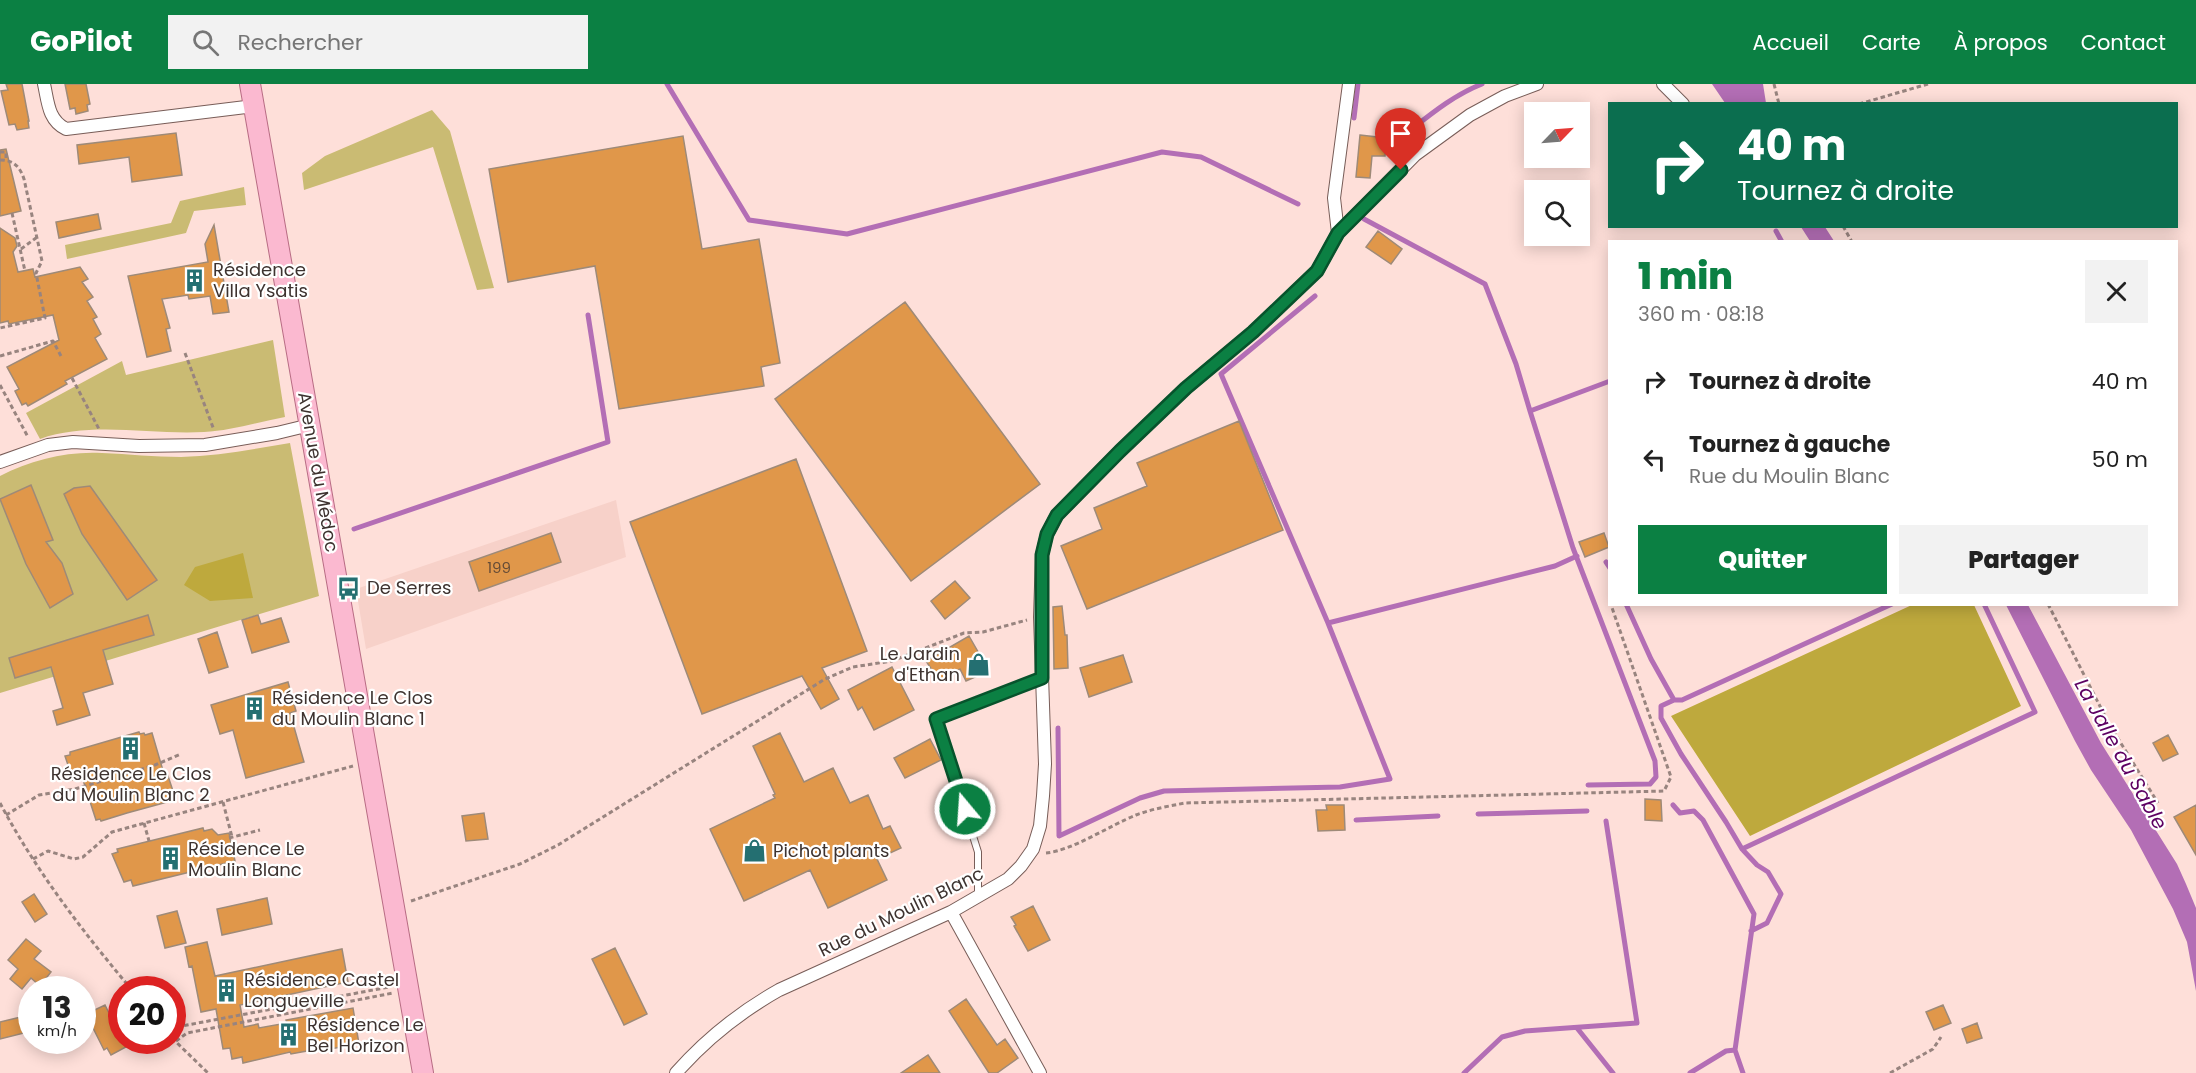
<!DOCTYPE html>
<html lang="fr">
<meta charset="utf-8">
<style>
:root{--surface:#fff;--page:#f2f2f2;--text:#222;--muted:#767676;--accent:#0b8043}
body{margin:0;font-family:Poppins,sans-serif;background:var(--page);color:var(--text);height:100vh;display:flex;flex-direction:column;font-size:22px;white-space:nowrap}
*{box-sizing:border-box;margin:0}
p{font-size:20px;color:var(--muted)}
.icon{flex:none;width:33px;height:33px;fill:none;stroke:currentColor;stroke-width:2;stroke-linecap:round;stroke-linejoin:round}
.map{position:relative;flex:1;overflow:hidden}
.drawer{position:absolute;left:1608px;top:156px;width:570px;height:366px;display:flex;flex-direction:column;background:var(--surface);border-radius:0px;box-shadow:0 3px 15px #0003}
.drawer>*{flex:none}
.hud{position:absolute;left:1608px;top:18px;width:570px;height:126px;border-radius:0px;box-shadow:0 3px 15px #0003;background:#0b6e4f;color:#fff;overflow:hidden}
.needle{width:39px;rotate:65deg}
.controls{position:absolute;left:1524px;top:18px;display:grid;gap:12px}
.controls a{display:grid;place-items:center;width:66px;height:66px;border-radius:0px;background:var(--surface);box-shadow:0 3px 15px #0003;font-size:30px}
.speed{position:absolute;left:18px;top:892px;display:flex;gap:12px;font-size:30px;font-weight:700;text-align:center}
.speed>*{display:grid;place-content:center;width:78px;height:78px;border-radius:50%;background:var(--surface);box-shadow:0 3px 15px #0003;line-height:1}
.speed small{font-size:15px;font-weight:400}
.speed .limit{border:9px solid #d22;background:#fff;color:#111}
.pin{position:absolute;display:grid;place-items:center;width:51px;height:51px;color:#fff;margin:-62px -26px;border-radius:50% 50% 50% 0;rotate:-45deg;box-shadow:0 0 6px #0007}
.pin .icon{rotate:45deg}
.me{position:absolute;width:66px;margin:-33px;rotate:342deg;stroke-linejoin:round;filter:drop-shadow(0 0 4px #0008)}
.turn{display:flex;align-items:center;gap:21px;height:126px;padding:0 30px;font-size:27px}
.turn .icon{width:78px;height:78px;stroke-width:2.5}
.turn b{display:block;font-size:42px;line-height:51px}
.round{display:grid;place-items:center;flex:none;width:63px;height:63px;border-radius:0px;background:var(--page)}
.overview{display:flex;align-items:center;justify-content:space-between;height:102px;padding:0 30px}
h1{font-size:36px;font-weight:800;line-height:45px;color:var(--accent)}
.primary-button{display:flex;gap:12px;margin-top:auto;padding:12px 30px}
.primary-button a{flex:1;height:69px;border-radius:0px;background:var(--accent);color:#fff;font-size:24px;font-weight:800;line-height:69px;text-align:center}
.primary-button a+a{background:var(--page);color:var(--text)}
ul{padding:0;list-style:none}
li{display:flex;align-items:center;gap:18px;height:78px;padding:0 30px}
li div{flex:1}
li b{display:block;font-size:22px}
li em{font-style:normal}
header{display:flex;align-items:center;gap:36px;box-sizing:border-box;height:84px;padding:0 30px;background:var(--accent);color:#fff}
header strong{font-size:28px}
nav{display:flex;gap:33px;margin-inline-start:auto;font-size:21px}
.search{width:420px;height:54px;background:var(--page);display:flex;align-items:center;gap:15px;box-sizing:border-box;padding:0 21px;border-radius:0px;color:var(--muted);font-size:22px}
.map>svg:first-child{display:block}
.built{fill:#f7d1c9}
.green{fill:#cabb73}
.forest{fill:#bea93d}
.water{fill:#b36eb5}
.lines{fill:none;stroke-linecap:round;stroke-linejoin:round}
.stream{stroke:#b36eb5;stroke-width:5}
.building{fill:#e0974a;stroke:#9e8a78;stroke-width:1.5}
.service-casing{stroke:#785d58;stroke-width:8}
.minor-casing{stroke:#785d58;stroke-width:14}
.primary-casing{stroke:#b86c84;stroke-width:22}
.path{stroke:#98847f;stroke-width:3;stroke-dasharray:4.5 3;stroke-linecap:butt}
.service{stroke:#fff;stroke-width:6}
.minor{stroke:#fff;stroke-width:12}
.primary{stroke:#fbb9d0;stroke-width:20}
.route-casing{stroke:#07532c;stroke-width:15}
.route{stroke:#0b8043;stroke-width:10}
.labels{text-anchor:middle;stroke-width:4.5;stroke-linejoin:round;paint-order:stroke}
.number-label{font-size:15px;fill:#664c36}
.poi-label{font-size:18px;fill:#3e3330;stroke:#fff;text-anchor:start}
.street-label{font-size:18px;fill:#3e3330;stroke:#fff}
.water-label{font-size:20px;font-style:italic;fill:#5d0062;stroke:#fff}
</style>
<header>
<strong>GoPilot</strong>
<div class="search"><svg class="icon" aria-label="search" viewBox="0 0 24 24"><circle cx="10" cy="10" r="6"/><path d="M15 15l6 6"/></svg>Rechercher</div>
<nav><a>Accueil</a><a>Carte</a><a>À propos</a><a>Contact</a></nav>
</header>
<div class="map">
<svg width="2196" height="989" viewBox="0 0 2196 989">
<rect width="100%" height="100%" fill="#fedfd9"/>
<path class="built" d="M 616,416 L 626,473 L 366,565 L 356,505 Z"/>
<path class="green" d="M 432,26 L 450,47 L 494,204 L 477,206 L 433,63 L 304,106 L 302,89 L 325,72 Z
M 244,103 L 246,121 L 194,127 L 186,149 L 67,175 L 65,161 L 171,139 L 180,117 Z
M 273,256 L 285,333 C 258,338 231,347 204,348 C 150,351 91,337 40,355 L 26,329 L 122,277 L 126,291 Z
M 290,359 L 319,512 L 0,609 L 0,392 C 31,376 67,367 102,369 C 129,370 154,373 181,373 C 218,372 254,365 290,359 Z"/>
<path class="forest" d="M 243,469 L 253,514 L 210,517 L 184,501 L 195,483 Z
M 1914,520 L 1974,521 L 2021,622 L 1750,752 L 1671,632 Z"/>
<path class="water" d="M 1712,0 L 1763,0 L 1766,19 L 1725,19 Z
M 1801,143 L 1825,143 L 1834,157 L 1810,157 Z
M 2006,521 L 2028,521 L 2101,659 L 2177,780 L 2186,800 L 2196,824 L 2196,907 L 2187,858 L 2173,825 L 2131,746 L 2091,686 L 2075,657 Z"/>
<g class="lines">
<path class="stream" d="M 667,0 L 749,136 L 847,150 L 1162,68 L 1201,73 L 1298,120
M 1354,34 L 1358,0
M 1408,48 C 1431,30 1454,11 1482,0
M 1364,135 L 1485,200 L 1516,280 L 1530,327
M 1776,147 L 1782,158
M 1315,212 L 1221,290 L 1328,539
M 354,445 L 608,358 L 588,231
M 1606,478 L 1610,484
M 1626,520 L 1651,575 L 1674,616
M 1058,644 L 1059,752 L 1140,714 L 1164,707 L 1340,703 L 1390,695 L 1328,539 L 1555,482 L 1577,472
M 1588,701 L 1650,700 L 1656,693 L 1655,677 L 1573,464 L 1530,327 L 1610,297
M 1673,721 L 1680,729 L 1694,727 L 1703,736 L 1754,830 L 1735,966 L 1743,989
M 1478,730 L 1587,727
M 1356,736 L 1438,732
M 1742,765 L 2035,628 L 1984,520
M 1751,847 L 1767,839 L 1781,810 L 1768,788 L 1757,781 L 1742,765 L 1726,738 L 1681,670 L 1661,634 L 1661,622 L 1674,616 L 1682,616 L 1892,520
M 1577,944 L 1613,989
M 1464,989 L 1502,953 L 1525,947 L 1637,939 L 1606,737
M 1690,989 L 1726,967 L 1735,966"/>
</g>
<path class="building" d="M 6,0 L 22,0 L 29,37 L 28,37 L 29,44 L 17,46 L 15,40 L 9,41 L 1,7 L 8,6 Z
M 65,0 L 86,0 L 90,20 L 87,21 L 88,27 L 76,30 L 75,24 L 70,25 Z
M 176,49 L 182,91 L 132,98 L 129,73 L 79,80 L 77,61 Z
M 1360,51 L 1386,54 L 1385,72 L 1372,72 L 1370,94 L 1356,93 Z
M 683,52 L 702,165 L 759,155 L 780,279 L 761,283 L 764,302 L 619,325 L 595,182 L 508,198 L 489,85 Z
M 6,65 L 21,127 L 0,132 L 0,66 Z
M 98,130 L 101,145 L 59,154 L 56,138 Z
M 214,141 L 229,228 L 213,230 L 210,212 L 189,215 L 188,211 L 162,215 L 170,244 L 166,245 L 171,267 L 147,273 L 128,192 L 208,178 L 205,160 Z
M 0,144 L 15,154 L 17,162 L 13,168 L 18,188 L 33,185 L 35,193 L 80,183 L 88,195 L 82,198 L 93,213 L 87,217 L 97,233 L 93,235 L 101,250 L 95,254 L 107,275 L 65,297 L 67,300 L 28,322 L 26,319 L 22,321 L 15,307 L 19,305 L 7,283 L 59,256 L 53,231 L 9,240 L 8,237 L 0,239 Z
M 1378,147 L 1402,165 L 1391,180 L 1366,163 Z
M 905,218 L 1040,400 L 911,497 L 775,315 Z
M 1239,337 L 1283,446 L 1087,525 L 1061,462 L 1102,445 L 1094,424 L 1147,402 L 1137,379 Z
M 796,375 L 867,567 L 822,584 L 839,615 L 821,625 L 802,592 L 702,630 L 630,438 Z
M 31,401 L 53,456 L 46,458 L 62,479 L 73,510 L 50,524 L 26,480 L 0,415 Z
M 90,402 L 157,496 L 127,516 L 82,450 L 64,410 L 74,404 Z
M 551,449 L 561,478 L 479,507 L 469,478 Z
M 1604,449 L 1609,463 L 1585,473 L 1579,458 Z
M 955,497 L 970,514 L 945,535 L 931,517 Z
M 1062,522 L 1065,551 L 1067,551 L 1068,584 L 1054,585 L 1053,523 Z
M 148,531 L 154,551 L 103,566 L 113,600 L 83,609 L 90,631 L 57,641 L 53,627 L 63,624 L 51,583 L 15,594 L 9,574 Z
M 258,531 L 261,540 L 281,534 L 289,558 L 252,569 L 242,536 Z
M 217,548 L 228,583 L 209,589 L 198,555 Z
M 969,552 L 989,587 L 966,597 L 960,585 L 939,597 L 926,577 Z
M 1123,571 L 1132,598 L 1089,613 L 1080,584 Z
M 892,583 L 914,626 L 874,646 L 862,623 L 858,626 L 848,606 Z
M 288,598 L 296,627 L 290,629 L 304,678 L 246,694 L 233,646 L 220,650 L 211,621 Z
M 139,648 L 140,650 L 144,649 L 145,651 L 152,649 L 164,690 L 167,689 L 175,713 L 170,714 L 171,717 L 127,729 L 101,737 L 100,735 L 96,736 L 83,696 L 82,693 L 73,696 L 65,672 L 70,671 L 70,668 Z
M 780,649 L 804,698 L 833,684 L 850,719 L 868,711 L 883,745 L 890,742 L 901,764 L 877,775 L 887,796 L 828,824 L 810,786 L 744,817 L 710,745 L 775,714 L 773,711 L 775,710 L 753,662 Z
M 2168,651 L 2178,670 L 2163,677 L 2153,659 Z
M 930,655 L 941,676 L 905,694 L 894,674 Z
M 1645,715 L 1661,716 L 1662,737 L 1645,736 Z
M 1326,721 L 1344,721 L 1345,746 L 1318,747 L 1316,726 L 1327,726 Z
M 2196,721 L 2196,771 L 2174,733 Z
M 484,729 L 488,755 L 466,757 L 462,732 Z
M 203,744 L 204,747 L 212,745 L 218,751 L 229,749 L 235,777 L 133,802 L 131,796 L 124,798 L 112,770 L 118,768 L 117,765 Z
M 34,810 L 47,830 L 35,838 L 22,818 Z
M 267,814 L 272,840 L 222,851 L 217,825 Z
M 1033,822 L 1050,856 L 1028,867 L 1014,842 L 1016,841 L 1011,833 Z
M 177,827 L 186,859 L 165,864 L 157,832 Z
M 26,855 L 41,867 L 34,875 L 51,888 L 40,902 L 31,894 L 22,905 L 10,895 L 18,885 L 8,876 Z
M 207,858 L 215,892 L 342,865 L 348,898 L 240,921 L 244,943 L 258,940 L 259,944 L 287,939 L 286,936 L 353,924 L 359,960 L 318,967 L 318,965 L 291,970 L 290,968 L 243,979 L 242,973 L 232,975 L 230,964 L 223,965 L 216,925 L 201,928 L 192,882 L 189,883 L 185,863 Z
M 615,864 L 647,930 L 624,941 L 592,875 Z
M 966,915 L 997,961 L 1005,955 L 1018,974 L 997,989 L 989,989 L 949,927 Z
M 105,921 L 126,963 L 111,971 L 107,964 L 104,966 L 86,930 Z
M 1943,921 L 1951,939 L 1934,946 L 1926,928 Z
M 21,933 L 24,949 L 0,955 L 0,938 Z
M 1977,939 L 1982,954 L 1967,959 L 1962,945 Z
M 928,971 L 940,989 L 901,989 Z"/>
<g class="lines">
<defs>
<path id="service" d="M 978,811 L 978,768 L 936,635 L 1042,594"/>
<path id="minor" d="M 44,0 C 48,18 48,36 66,45 L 254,22
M 1663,0 L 1683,20
M 1338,149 L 1334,114 L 1349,0
M 0,378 L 48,361 L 73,358 L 139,362 L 205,361 L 277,349 L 310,341
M 951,828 L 1040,989
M 676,989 C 706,955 740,928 779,906 L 951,828 L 1008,795 L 1021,782 L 1033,765 L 1040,742 L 1043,712 L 1045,680 L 1040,533 L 1042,471 L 1047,450 L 1057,431 L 1120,367 L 1186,304 L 1253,248 L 1317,187 L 1338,149 L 1415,71 L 1470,31 L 1505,12 L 1537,0"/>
<path id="primary" d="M 250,0 L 423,989"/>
</defs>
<use href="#service" class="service-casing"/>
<use href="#minor" class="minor-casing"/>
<use href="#primary" class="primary-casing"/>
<path class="path" d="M 1774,0 L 1779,20
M 1859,20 L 1928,0
M 0,68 L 6,68 L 6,76
M 0,76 C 14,76 20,83 24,95 L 42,177 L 36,189 L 45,234 L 0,244
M 12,129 L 25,187
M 1843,142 L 1852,158
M 21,165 L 36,154
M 185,269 L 214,346
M 0,272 L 53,257 L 61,272
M 72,294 L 100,347
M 0,301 L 28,353
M 2048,520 L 2109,640 L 2158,719
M 223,718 L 232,753
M 0,719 C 36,787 83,848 132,906
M 6,731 L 39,711 L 75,705 L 155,681 L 181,670
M 144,739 L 149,757
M 229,754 L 260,746
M 1046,769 C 1071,767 1111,741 1136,731 C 1152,725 1169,722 1185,719 L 1664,707 L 1671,693 L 1611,521
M 33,775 L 48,767 L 74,775 L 83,773 L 112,748 L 353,682
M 411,817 L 520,780 L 558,761 L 825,595 L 853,583 L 892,577 L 964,549 L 983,548 L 1027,536
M 172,950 L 182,942 L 389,903
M 172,954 L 208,989
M 176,957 L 187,949 L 393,909
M 1890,989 L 1933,965 L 1941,953"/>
<use href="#service" class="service"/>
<use href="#minor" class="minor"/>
<use href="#primary" class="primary"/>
</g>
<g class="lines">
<defs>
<path id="route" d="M 965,725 L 936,635 L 1042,594 L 1042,471 L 1047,450 L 1057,431 L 1120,367 L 1186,304 L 1253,248 L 1317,187 L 1338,149 L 1401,86"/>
</defs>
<use href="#route" class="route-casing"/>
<use href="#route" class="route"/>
</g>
<defs>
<symbol id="building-bare" viewBox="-9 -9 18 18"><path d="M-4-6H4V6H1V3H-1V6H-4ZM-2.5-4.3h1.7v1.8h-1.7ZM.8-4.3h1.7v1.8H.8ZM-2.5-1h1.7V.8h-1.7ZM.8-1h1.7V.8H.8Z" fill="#246f71" stroke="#fff" stroke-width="2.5" paint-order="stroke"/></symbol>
<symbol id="bus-bare" viewBox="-9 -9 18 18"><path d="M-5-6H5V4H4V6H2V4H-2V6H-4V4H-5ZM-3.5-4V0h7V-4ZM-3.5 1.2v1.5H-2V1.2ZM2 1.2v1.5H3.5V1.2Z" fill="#246f71" stroke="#fff" stroke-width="2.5" paint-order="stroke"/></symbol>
<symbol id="shop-bare" viewBox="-9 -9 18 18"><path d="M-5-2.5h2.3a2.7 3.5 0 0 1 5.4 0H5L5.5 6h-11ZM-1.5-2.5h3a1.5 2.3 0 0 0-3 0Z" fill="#246f71" stroke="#fff" stroke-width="2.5" paint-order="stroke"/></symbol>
</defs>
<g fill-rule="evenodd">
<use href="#building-bare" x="178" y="180" width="33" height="33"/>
<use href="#bus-bare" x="332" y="488" width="33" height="33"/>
<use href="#shop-bare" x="962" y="564" width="33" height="33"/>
<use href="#building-bare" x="238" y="608" width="33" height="33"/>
<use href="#building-bare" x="114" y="648" width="33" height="33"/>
<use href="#shop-bare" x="738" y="750" width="33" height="33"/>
<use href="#building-bare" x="154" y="758" width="33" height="33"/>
<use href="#building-bare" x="210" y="890" width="33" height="33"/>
<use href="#building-bare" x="272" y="934" width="33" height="33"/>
</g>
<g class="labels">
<g class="number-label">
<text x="499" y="489">199</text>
</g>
<g class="poi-label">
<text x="213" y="192">Résidence<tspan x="213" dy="21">Villa Ysatis</tspan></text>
<text x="367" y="510">De Serres</text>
<text x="960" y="576" text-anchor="end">Le Jardin<tspan x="960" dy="21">d'Ethan</tspan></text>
<text x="272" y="620">Résidence Le Clos<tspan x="272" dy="21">du Moulin Blanc 1</tspan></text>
<text x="131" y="696" text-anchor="middle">Résidence Le Clos<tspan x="131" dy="21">du Moulin Blanc 2</tspan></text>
<text x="188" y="771">Résidence Le<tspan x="188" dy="21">Moulin Blanc</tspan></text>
<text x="773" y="773">Pichot plants</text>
<text x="244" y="902">Résidence Castel<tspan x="244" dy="21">Longueville</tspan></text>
<text x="307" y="947">Résidence Le<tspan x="307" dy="21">Bel Horizon</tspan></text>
</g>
<g class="street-label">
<text transform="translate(318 388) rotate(80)" y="6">Avenue du Médoc</text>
<text transform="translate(901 828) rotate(-26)" y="6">Rue du Moulin Blanc</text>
</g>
<g class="water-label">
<text transform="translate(2121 670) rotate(61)" y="7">La Jalle du Sable</text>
</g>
</g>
</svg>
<div class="controls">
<a><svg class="needle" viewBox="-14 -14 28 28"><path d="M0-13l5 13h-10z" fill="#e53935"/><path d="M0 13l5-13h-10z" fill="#767676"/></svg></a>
<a><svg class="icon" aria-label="search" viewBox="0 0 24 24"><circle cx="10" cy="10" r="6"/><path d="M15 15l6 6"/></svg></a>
</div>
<div class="speed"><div>13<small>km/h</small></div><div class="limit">20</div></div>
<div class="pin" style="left:1401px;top:86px;background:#d93025"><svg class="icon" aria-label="arrive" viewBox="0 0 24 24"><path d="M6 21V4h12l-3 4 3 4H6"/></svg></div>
<svg class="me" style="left:965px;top:725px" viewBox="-20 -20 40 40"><circle r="17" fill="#0b8043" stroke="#fff" stroke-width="3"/><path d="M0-11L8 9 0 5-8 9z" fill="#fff"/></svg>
<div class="hud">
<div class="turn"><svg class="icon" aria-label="right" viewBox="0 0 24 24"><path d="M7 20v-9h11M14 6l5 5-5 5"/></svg><div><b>40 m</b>Tournez à droite</div></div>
</div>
<section class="drawer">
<div class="overview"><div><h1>1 min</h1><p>360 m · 08:18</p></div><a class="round"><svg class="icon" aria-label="close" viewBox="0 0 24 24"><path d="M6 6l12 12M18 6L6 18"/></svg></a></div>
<ul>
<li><svg class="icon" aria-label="right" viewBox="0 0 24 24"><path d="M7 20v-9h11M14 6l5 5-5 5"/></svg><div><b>Tournez à droite</b></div><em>40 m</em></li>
<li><svg class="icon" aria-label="left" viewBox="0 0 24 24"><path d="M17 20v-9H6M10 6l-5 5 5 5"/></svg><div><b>Tournez à gauche</b><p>Rue du Moulin Blanc</p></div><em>50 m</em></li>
</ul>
<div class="primary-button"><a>Quitter</a><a>Partager</a></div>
</section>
</div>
